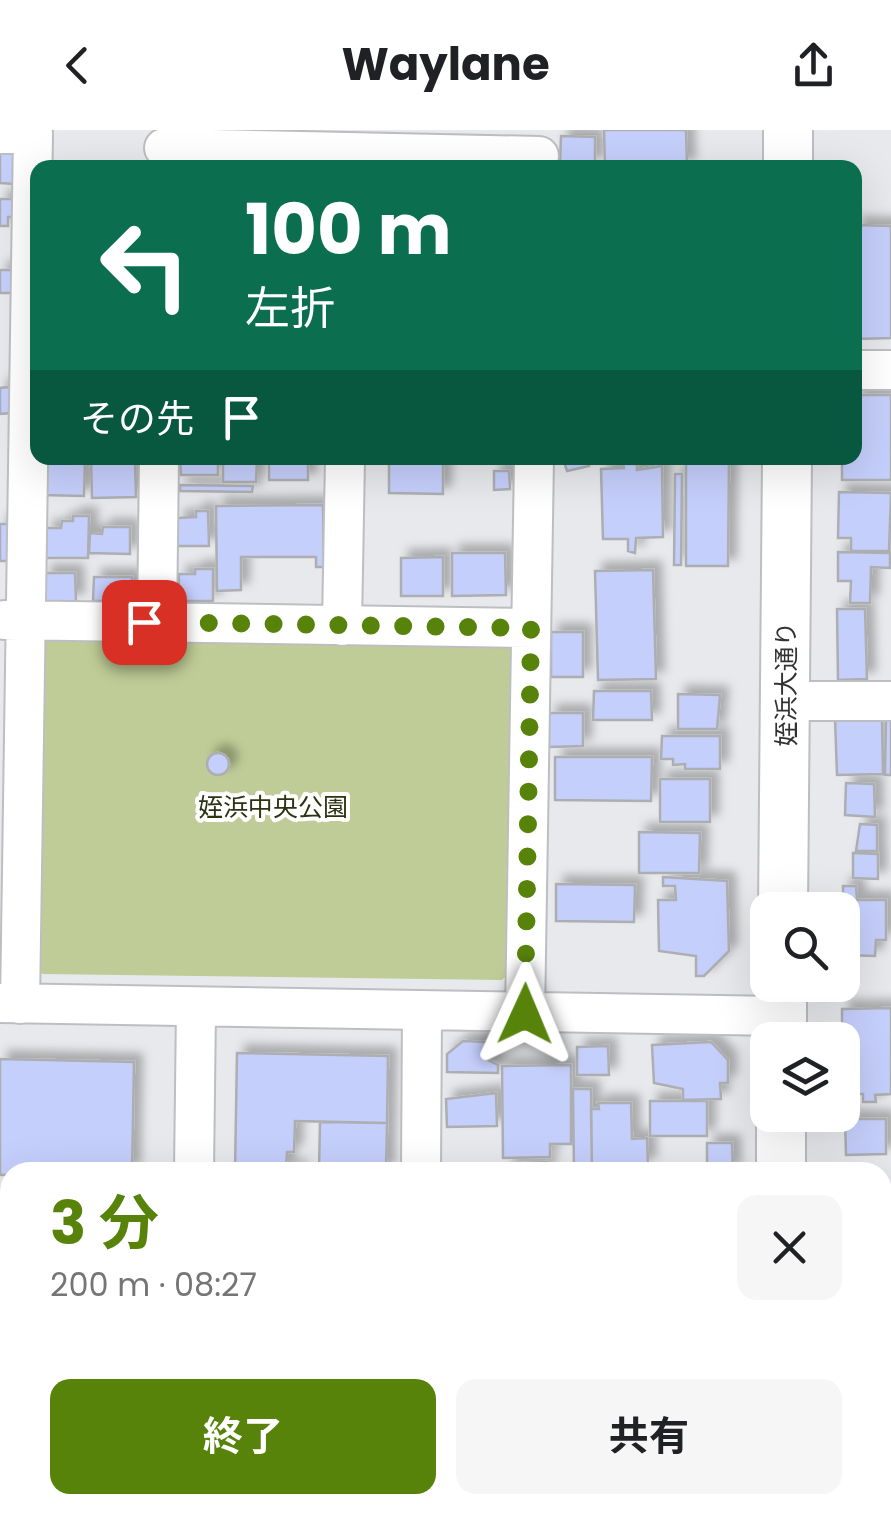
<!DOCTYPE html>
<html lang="ja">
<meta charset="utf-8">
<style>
:root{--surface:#fff;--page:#f6f6f6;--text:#202124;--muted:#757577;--accent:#58830b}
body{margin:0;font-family:Poppins,"Noto Sans JP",sans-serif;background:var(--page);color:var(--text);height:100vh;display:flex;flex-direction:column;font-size:38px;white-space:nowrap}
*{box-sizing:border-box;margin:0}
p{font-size:32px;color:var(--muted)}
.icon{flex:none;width:55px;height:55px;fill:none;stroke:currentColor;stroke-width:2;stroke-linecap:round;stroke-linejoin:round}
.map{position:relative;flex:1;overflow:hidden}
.details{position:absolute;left:0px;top:1032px;width:892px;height:352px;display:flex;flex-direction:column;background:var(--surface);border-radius:30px 30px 0 0;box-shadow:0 10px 40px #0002}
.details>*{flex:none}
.banner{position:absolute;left:30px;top:30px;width:832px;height:305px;border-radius:20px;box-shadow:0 10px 40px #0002;background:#0b6e4f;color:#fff;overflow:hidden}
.buttons{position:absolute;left:750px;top:762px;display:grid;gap:20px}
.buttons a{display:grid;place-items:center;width:110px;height:110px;border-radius:20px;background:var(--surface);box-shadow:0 10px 40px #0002;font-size:50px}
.pin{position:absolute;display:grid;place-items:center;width:85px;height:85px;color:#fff;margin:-42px;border-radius:20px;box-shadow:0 5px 15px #0006}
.me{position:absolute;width:110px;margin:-55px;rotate:1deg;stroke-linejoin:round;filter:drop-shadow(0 0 8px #0008)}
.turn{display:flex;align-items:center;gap:35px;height:210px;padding:0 50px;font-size:45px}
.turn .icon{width:130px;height:130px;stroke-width:2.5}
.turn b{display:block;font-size:70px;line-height:85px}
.then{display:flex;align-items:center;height:95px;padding:0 50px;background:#0003;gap:20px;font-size:38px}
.round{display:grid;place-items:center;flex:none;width:105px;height:105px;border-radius:20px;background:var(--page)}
.overview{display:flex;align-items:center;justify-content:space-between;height:170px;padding:0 50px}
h1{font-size:60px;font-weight:700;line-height:75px;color:var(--accent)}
.action{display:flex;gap:20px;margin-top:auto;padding:20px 50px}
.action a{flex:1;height:115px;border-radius:20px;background:var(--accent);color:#fff;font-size:40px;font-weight:700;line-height:115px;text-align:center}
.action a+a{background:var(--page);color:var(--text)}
header{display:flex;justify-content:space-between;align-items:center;height:130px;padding:0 50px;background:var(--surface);font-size:45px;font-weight:700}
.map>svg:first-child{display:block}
.green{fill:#bfcc97}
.building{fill:#c5cffb;stroke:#adaeb1;stroke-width:2.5;filter:url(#shadow)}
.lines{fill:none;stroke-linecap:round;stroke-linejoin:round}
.minor-casing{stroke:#bdbec1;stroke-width:42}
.major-casing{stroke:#bdbec1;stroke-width:52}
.minor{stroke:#fff;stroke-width:38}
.major{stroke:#fff;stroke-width:48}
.route{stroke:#58830b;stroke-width:18;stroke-dasharray:0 32.4}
.labels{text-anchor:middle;stroke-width:8;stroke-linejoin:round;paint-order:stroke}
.street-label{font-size:25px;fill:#323234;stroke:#fff}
.park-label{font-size:25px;fill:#2c3311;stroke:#fff}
</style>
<header><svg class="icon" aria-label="back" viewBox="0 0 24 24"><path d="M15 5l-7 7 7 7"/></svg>Waylane<svg class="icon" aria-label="share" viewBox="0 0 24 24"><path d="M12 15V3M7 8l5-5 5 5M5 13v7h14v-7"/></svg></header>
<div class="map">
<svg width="891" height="1384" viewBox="0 0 891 1384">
<defs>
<filter id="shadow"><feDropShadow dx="8" dy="-8" stdDeviation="5" flood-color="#0004"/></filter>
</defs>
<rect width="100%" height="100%" fill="#e8e9ec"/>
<path class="green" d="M 46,504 L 516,508 L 509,843 L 502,850 L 43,844 L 32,835 L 37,514 Z"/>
<path class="building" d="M 604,0 L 686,0 L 687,37 L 605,38 Z
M 561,6 L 595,7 L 595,35 L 560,34 Z
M 0,20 L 15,20 L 14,54 L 0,53 Z
M 0,69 L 16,69 L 15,87 L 8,87 L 8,96 L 0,96 Z
M 855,95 L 891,96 L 891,208 L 855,209 Z
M 0,140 L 14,140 L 14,163 L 0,163 Z
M 10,257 L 11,283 L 0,284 L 0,258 Z
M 855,265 L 891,265 L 891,350 L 842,350 L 842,328 L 855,328 Z
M 42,328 L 85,328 L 84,366 L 42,365 Z
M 91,328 L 127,328 L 127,332 L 135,332 L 136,367 L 92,368 Z
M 180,328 L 218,328 L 218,345 L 181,345 Z
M 223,328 L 257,328 L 256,352 L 223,352 Z
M 269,328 L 308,328 L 308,350 L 269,350 Z
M 389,328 L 443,328 L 443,364 L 389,363 Z
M 563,328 L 589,328 L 589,336 L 567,341 Z
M 686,328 L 729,328 L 728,436 L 686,436 Z
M 623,334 L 637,334 L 637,340 L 662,336 L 663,407 L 636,408 L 635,423 L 628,421 L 628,409 L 603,409 L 601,339 L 624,338 Z
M 494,341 L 509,341 L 510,359 L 494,360 Z
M 675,344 L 682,344 L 681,435 L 674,435 Z
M 180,355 L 253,356 L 252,362 L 180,361 Z
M 839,362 L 891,363 L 889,421 L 851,421 L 851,408 L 838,408 Z
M 323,375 L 324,437 L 316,437 L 316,427 L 241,427 L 241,460 L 217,461 L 216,376 Z
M 196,381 L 208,381 L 209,416 L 177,416 L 177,388 L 196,387 Z
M 73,386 L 89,386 L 88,428 L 46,428 L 46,398 L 61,398 L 62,391 L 73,391 Z
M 0,394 L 11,394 L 11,431 L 0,431 Z
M 103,397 L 130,397 L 130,424 L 89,423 L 90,403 L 102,404 Z
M 838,422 L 890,423 L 890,438 L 871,437 L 870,473 L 850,473 L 851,451 L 838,451 Z
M 452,423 L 505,423 L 506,465 L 452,466 Z
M 443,427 L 443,466 L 401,466 L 401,428 Z
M 195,439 L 213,439 L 213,471 L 178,471 L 179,444 L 195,444 Z
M 653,440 L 656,549 L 598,550 L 595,441 Z
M 44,443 L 75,443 L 76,471 L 44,472 Z
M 94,447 L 132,447 L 131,471 L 93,471 Z
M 837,479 L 865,479 L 867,549 L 838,550 Z
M 551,502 L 583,502 L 583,547 L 551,547 Z
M 594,561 L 651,561 L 652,590 L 593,590 Z
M 678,564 L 720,565 L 717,599 L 678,599 Z
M 549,583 L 583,583 L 583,616 L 549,617 Z
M 882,587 L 883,644 L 837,645 L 835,588 Z
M 886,590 L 891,590 L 891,645 L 885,645 Z
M 662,606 L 720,606 L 720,639 L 685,639 L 685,634 L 673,635 L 673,629 L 661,629 Z
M207 634a11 11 0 1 1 22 0a11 11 0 1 1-22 0Z
M 555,627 L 652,627 L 651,671 L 555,670 Z
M 660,649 L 710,649 L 710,692 L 660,692 Z
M 846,653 L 874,654 L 875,687 L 845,685 Z
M 860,694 L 877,695 L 877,721 L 856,721 Z
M 639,702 L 700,703 L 699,743 L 639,743 Z
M 853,723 L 878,724 L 878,749 L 853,748 Z
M 663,747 L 727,751 L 729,821 L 704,846 L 696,846 L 696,826 L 659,821 L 658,770 L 676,770 L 675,756 L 663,756 Z
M 556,754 L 635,755 L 634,792 L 556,791 Z
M 843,756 L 856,756 L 857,770 L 886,770 L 886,810 L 876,810 L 875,826 L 844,825 Z
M 891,878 L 891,964 L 875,965 L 876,972 L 863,972 L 863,964 L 842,964 L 842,910 L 834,908 L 842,908 L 842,879 Z
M 463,911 L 486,912 L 486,929 L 498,935 L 498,943 L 447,942 L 447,924 Z
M 711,912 L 728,930 L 728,953 L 720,953 L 721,969 L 683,970 L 683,959 L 654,953 L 652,915 Z
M 608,916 L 609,945 L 577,945 L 577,917 Z
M 237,923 L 388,926 L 387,993 L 295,991 L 294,1022 L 287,1022 L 286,1038 L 299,1039 L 299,1042 L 235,1042 Z
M 0,929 L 134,932 L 132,1042 L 0,1045 Z
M 571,935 L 571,1014 L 550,1014 L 550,1027 L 503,1028 L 502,936 Z
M 573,959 L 591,959 L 592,1042 L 574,1042 Z
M 496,963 L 497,996 L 447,997 L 446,969 Z
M 650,971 L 707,971 L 707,1006 L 650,1006 Z
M 598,973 L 631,973 L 632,1009 L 647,1008 L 648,1035 L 637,1035 L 637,1042 L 592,1042 L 591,979 L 599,979 Z
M 845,989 L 886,989 L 886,1024 L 846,1025 Z
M 320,992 L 387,993 L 386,1042 L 319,1042 Z
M 707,1013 L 732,1013 L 733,1042 L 707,1042 Z
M 547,1032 L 547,1042 L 506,1042 L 506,1034 Z
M 882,1145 L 891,1145 L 891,1247 L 882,1246 Z
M 0,1148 L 10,1148 L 10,1183 L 0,1183 Z
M 0,1237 L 10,1237 L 10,1284 L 0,1284 Z
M 0,1304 L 6,1304 L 5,1375 L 0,1375 Z
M 882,1312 L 891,1312 L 891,1365 L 882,1365 Z
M 7,1314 L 10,1375 L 153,1375 L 155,1384 L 8,1384 Z
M 260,1375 L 296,1375 L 296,1384 L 266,1384 Z
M 439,1375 L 557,1375 L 557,1384 L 447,1384 L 447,1375 Z
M 661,1375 L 708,1375 L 708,1384 L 661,1384 Z"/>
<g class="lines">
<defs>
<path id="minor" d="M 0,4 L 33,4 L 20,874
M 164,18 L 539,26
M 855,240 L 891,240
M 4,490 L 531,498
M 157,492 L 159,328
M 342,496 L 345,328
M 786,571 L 891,571
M 0,873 L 782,886
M 525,885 L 534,328
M 194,1042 L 196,878
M 421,1042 L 422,882
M 882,1092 L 891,1092
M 0,1205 L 10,1205
M 189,1384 L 189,1375
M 417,1384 L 418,1375"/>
<path id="major" d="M 788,38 L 788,0
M 783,780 L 787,328
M 782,910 L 782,855
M 781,1042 L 781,985
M 778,1384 L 778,1375"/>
</defs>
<use href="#minor" class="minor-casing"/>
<use href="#major" class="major-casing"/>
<use href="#minor" class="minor"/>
<use href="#major" class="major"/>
</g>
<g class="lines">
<path class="route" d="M 144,492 L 531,498 L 525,884"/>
</g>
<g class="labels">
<g class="street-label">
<text transform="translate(786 554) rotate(-90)" y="9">姪浜大通り</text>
</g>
<g class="park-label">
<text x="273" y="686">姪浜中央公園</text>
</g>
</g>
</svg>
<div class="buttons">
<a><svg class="icon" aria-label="search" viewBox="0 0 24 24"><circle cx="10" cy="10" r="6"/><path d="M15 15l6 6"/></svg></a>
<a><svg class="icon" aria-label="layers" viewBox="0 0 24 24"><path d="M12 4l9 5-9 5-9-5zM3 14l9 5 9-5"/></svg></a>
</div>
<div class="pin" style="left:144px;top:492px;background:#d93025"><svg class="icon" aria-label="arrive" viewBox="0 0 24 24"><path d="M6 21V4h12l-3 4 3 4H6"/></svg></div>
<svg class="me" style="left:525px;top:884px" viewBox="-20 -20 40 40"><path d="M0-17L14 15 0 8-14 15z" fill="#58830b" stroke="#fff" stroke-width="4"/></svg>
<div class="banner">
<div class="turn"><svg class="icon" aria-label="left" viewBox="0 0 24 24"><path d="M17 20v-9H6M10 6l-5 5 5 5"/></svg><div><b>100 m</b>左折</div></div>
<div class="then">その先<svg class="icon" aria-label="arrive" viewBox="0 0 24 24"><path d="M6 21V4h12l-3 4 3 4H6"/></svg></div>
</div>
<section class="details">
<div class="overview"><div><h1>3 分</h1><p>200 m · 08:27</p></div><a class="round"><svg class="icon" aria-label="close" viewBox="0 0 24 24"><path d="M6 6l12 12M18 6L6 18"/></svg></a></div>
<div class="action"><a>終了</a><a>共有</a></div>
</section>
</div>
